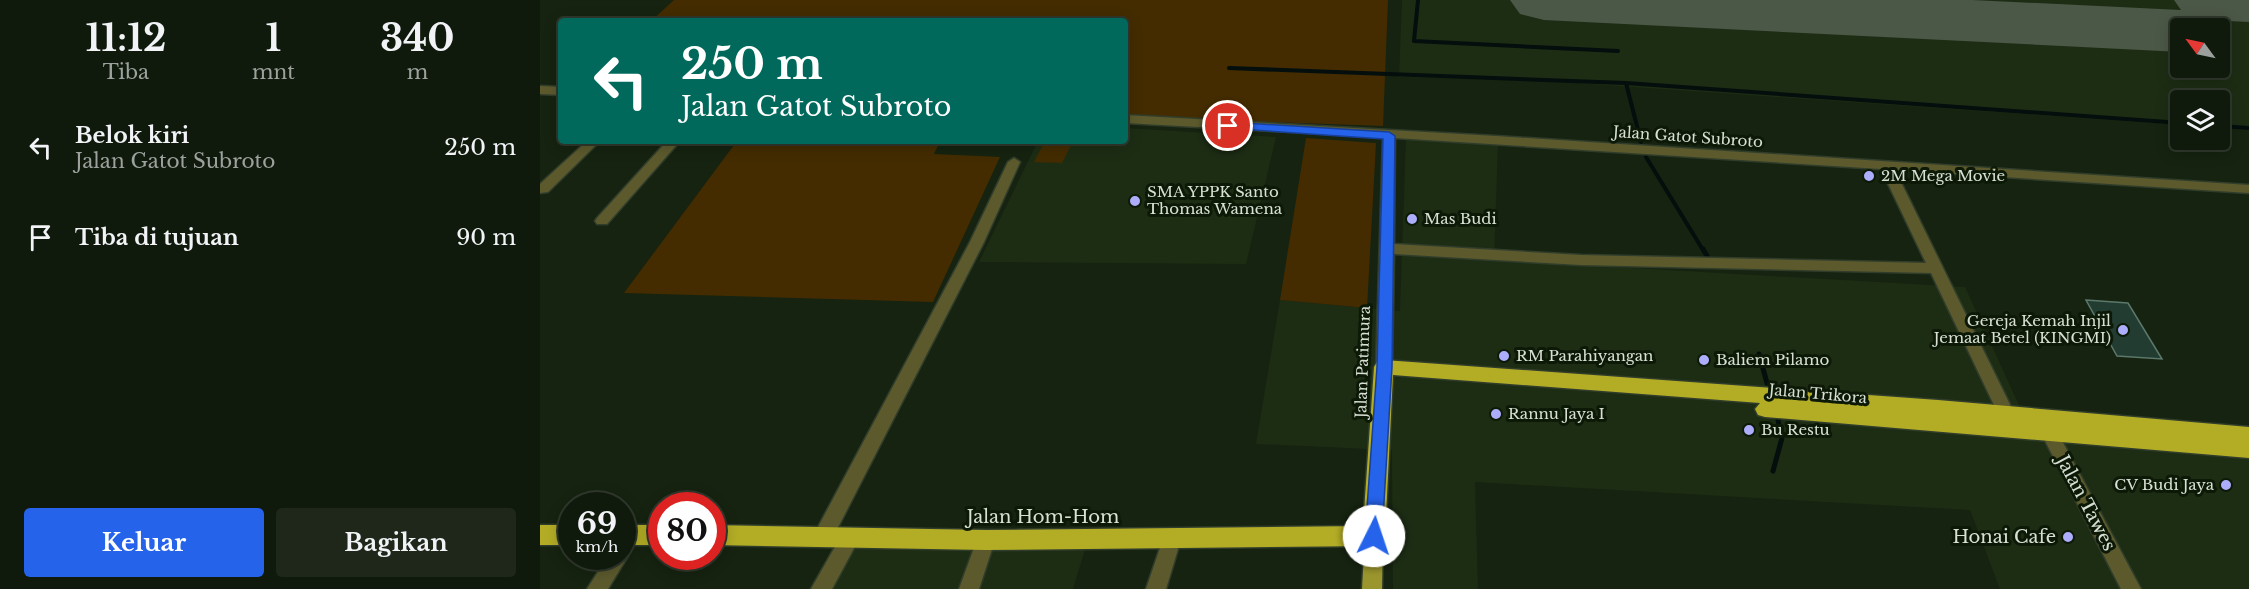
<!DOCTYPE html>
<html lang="id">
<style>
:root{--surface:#101a0c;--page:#1e271a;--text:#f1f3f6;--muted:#9ca19d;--line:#30382d;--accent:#2563eb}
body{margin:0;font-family:"Libre Baskerville",serif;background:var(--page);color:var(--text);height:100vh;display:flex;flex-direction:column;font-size:22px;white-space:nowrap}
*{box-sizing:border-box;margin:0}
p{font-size:20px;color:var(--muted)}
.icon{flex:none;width:33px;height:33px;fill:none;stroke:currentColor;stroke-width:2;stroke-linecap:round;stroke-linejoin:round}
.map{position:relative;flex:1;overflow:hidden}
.details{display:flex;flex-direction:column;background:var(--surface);width:540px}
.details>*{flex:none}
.banner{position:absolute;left:18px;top:18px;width:570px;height:126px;border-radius:6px;box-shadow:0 3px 15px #0003,0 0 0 2px var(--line);background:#00695c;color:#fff;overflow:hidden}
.needle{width:39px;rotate:303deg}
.fabs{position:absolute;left:1630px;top:18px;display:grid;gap:12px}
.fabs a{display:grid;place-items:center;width:60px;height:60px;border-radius:6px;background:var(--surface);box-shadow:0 3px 15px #0003,0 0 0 2px var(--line);font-size:30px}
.speed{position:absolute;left:18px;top:492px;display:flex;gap:12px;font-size:30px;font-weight:700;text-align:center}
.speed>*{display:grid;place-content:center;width:78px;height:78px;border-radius:50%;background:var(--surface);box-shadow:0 3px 15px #0003,0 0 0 2px var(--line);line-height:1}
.speed small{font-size:15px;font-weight:400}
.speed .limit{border:9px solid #d22;background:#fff;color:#111}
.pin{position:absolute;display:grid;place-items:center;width:51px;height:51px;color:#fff;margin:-26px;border:3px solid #fff;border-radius:50%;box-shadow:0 2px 6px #0007}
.me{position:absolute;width:66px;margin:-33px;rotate:4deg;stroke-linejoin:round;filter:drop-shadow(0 0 4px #0008)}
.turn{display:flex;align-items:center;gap:21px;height:126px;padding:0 24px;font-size:27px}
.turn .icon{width:78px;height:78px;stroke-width:2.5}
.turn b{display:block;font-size:42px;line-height:51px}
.eta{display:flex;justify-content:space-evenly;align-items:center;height:102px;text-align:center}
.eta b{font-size:36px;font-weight:700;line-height:42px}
.action{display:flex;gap:12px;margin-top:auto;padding:12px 24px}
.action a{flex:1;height:69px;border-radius:6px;background:var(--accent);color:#fff;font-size:24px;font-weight:700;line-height:69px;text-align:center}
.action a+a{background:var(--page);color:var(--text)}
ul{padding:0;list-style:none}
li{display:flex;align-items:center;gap:18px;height:90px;padding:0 24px}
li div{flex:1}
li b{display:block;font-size:22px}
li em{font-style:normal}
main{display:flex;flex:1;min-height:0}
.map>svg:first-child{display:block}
.built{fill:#1d2d14;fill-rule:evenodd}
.green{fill:#442c00}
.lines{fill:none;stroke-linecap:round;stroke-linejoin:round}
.stream-far1{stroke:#040e0d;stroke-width:4}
.stream{stroke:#040e0d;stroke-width:5}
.runway{fill:#4c5847;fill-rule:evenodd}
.building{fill:#223c31;stroke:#5c786b;stroke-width:1.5}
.minor-casing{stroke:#313d2b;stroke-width:3}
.major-casing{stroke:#313d2b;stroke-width:3}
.highway-casing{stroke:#313d2b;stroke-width:3}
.minor{fill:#5c5a2d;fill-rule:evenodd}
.major{fill:#9a952c;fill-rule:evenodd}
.highway{fill:#b3ad26;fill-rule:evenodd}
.route{fill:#2563eb;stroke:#184099;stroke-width:1.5}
.poi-dot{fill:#adaefb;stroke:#0d1907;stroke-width:2}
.labels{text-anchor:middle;stroke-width:6;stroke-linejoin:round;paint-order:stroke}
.street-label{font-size:15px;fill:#d8e0d4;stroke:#0d1907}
.poi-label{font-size:15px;fill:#d8e0d4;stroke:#0d1907;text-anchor:start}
.near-street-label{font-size:18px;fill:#d8e0d4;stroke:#0d1907}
.near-poi-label{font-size:18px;fill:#d8e0d4;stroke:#0d1907;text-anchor:end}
</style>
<main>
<section class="details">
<div class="eta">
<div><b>11:12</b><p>Tiba</p></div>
<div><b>1</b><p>mnt</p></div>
<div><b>340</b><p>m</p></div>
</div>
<ul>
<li><svg class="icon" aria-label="left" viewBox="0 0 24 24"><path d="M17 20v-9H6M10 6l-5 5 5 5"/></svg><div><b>Belok kiri</b><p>Jalan Gatot Subroto</p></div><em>250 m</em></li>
<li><svg class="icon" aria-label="arrive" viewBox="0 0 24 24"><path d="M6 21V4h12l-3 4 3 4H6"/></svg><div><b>Tiba di tujuan</b></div><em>90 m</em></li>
</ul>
<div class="action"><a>Keluar</a><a>Bagikan</a></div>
</section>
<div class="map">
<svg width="1709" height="589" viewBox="0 0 1709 589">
<rect width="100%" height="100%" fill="#162310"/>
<path class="built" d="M 862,0 L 1709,0 L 1709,130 L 1680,128 L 1680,100 L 1641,100 L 1641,125 L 1008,81 L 859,77 ZM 1641,28 L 1680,28 L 1680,68 L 1641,68 Z
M 585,128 L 736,137 L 706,264 L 439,262 L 498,141 L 585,141 Z
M 866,138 L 958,142 L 954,260 L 1425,287 L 1494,438 L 1709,452 L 1709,589 L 1460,589 L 1430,510 L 935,482 L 938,589 L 853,589 L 852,450 L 716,444 L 740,300 L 860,311 Z
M 547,543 L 533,589 L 287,589 L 310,548 Z"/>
<path class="green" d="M 134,0 L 848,0 L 843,126 L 585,117 L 585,21 L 111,21 Z
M 766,138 L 836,143 L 827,308 L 740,300 Z
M 197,141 L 400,141 L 394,154 L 460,157 L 393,302 L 84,293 Z
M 505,141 L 533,141 L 522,163 L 494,162 Z"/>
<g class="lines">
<path class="stream-far1" d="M 878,0 L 874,41 L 1078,51
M 689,68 L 1086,83 L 1641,123
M 1086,83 L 1101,142
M 1680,126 L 1709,128
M 1106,157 L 1163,250"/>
<path class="stream" d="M 1163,249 L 1167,256
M 1219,354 L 1227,383
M 1233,471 L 1242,438 L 1238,420"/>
<path class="runway" d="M 970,0 L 1432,0 L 1641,10 L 1634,0 L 1709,0 L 1709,22 L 1669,20 L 1674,28 L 1641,28 L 1641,52 L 1004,20 L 980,14 Z"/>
</g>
<path class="building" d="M 1546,300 L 1588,303 L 1622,359 L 1577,356 Z"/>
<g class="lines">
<defs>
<path id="minor" d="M 0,86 L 21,87 L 21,95 L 0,94 Z
M 585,115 L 956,136 L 1709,185 L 1709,193 L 1355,170 L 1479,423 L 1477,428 L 1471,430 L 1465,428 L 1391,273 L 1041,265 L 854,254 L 852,367 L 850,371 L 838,371 L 836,367 L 843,137 L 585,123 ZM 855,138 L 1341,169 L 1386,263 L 1041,255 L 854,244 Z
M 47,141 L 60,141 L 8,192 L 0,193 L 0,184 Z
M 127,141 L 140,141 L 67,224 L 57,224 L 55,221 L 57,218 Z
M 474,158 L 480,162 L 444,242 L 291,541 L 284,543 L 277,541 L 275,535 L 277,529 L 430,242 L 468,162 Z
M 1505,418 L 1511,420 L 1601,589 L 1581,589 L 1497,425 L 1499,420 Z
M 311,529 L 318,531 L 320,537 L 292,589 L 271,589 L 304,531 Z
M 632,531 L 639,533 L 641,539 L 626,589 L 606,589 L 623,539 L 625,533 Z
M 446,532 L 453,534 L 455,540 L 439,589 L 419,589 L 439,534 Z
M 82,549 L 88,556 L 68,589 L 47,589 L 68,556 L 82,556 Z"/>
<path id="major" d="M 834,528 L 841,530 L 843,536 L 842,589 L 822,589 L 825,536 L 827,530 Z"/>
<path id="highway" d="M 844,360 L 1398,400 L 1709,427 L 1709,458 L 1225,417 L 1218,415 L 1215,409 L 1220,403 L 853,375 L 845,536 L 842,543 L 834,546 L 446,550 L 172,545 L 172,525 L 446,530 L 823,526 L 834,367 L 837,362 Z
M 0,525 L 32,525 L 32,545 L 0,545 Z
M 82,525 L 122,525 L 122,545 L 82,545 Z"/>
</defs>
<use href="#minor" class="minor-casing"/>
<use href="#major" class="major-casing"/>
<use href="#highway" class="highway-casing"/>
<use href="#minor" class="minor"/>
<use href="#major" class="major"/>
<use href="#highway" class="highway"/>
</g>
<path class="route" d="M 688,122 L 849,132 L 855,136 L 852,367 L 842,536 L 840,541 L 834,543 L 828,541 L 825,536 L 837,367 L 843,139 L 684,128 L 684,123 Z"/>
<g class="poi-dot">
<circle cx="1329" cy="176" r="6"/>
<circle cx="595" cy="201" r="6"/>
<circle cx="872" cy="219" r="6"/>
<circle cx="1583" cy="330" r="6"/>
<circle cx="964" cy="356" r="6"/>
<circle cx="1164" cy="360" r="6"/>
<circle cx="956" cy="414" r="6"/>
<circle cx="1209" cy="430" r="6"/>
<circle cx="1686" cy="485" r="6"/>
<circle cx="1528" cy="537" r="6"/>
</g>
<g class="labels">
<g class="street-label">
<text transform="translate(1148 137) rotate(4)" y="5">Jalan Gatot Subroto</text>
<text transform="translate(823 362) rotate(-88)" y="5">Jalan Patimura</text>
<text transform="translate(1278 394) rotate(5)" y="5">Jalan Trikora</text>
</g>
<g class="poi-label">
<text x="1341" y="181">2M Mega Movie</text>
<text x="607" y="197">SMA YPPK Santo<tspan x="607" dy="17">Thomas Wamena</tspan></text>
<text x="884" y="224">Mas Budi</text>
<text x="1571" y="326" text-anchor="end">Gereja Kemah Injil<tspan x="1571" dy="17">Jemaat Betel (KINGMI)</tspan></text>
<text x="976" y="361">RM Parahiyangan</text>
<text x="1176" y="365">Baliem Pilamo</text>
<text x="968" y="419">Rannu Jaya I</text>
<text x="1221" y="435">Bu Restu</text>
<text x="1674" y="490" text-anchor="end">CV Budi Jaya</text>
</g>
<g class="near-street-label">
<text transform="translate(1546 503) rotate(62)" y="6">Jalan Tawes</text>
<text x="503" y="523">Jalan Hom-Hom</text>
</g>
<g class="near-poi-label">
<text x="1516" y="543">Honai Cafe</text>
</g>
</g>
</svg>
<div class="fabs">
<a><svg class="needle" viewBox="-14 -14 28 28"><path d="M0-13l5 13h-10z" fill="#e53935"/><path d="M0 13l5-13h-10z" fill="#9ca19d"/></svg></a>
<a><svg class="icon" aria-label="layers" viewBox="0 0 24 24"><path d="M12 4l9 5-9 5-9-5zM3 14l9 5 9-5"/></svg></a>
</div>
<div class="speed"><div>69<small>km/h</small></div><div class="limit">80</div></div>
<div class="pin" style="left:688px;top:126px;background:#d93025"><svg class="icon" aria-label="arrive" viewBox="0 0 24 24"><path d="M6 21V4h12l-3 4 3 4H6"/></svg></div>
<svg class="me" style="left:834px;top:536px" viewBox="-20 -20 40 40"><circle r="19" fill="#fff"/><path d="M0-13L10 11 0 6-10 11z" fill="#2563eb"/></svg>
<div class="banner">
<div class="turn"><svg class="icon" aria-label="left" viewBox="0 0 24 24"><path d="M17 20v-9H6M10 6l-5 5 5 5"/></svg><div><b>250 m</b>Jalan Gatot Subroto</div></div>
</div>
</div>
</main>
